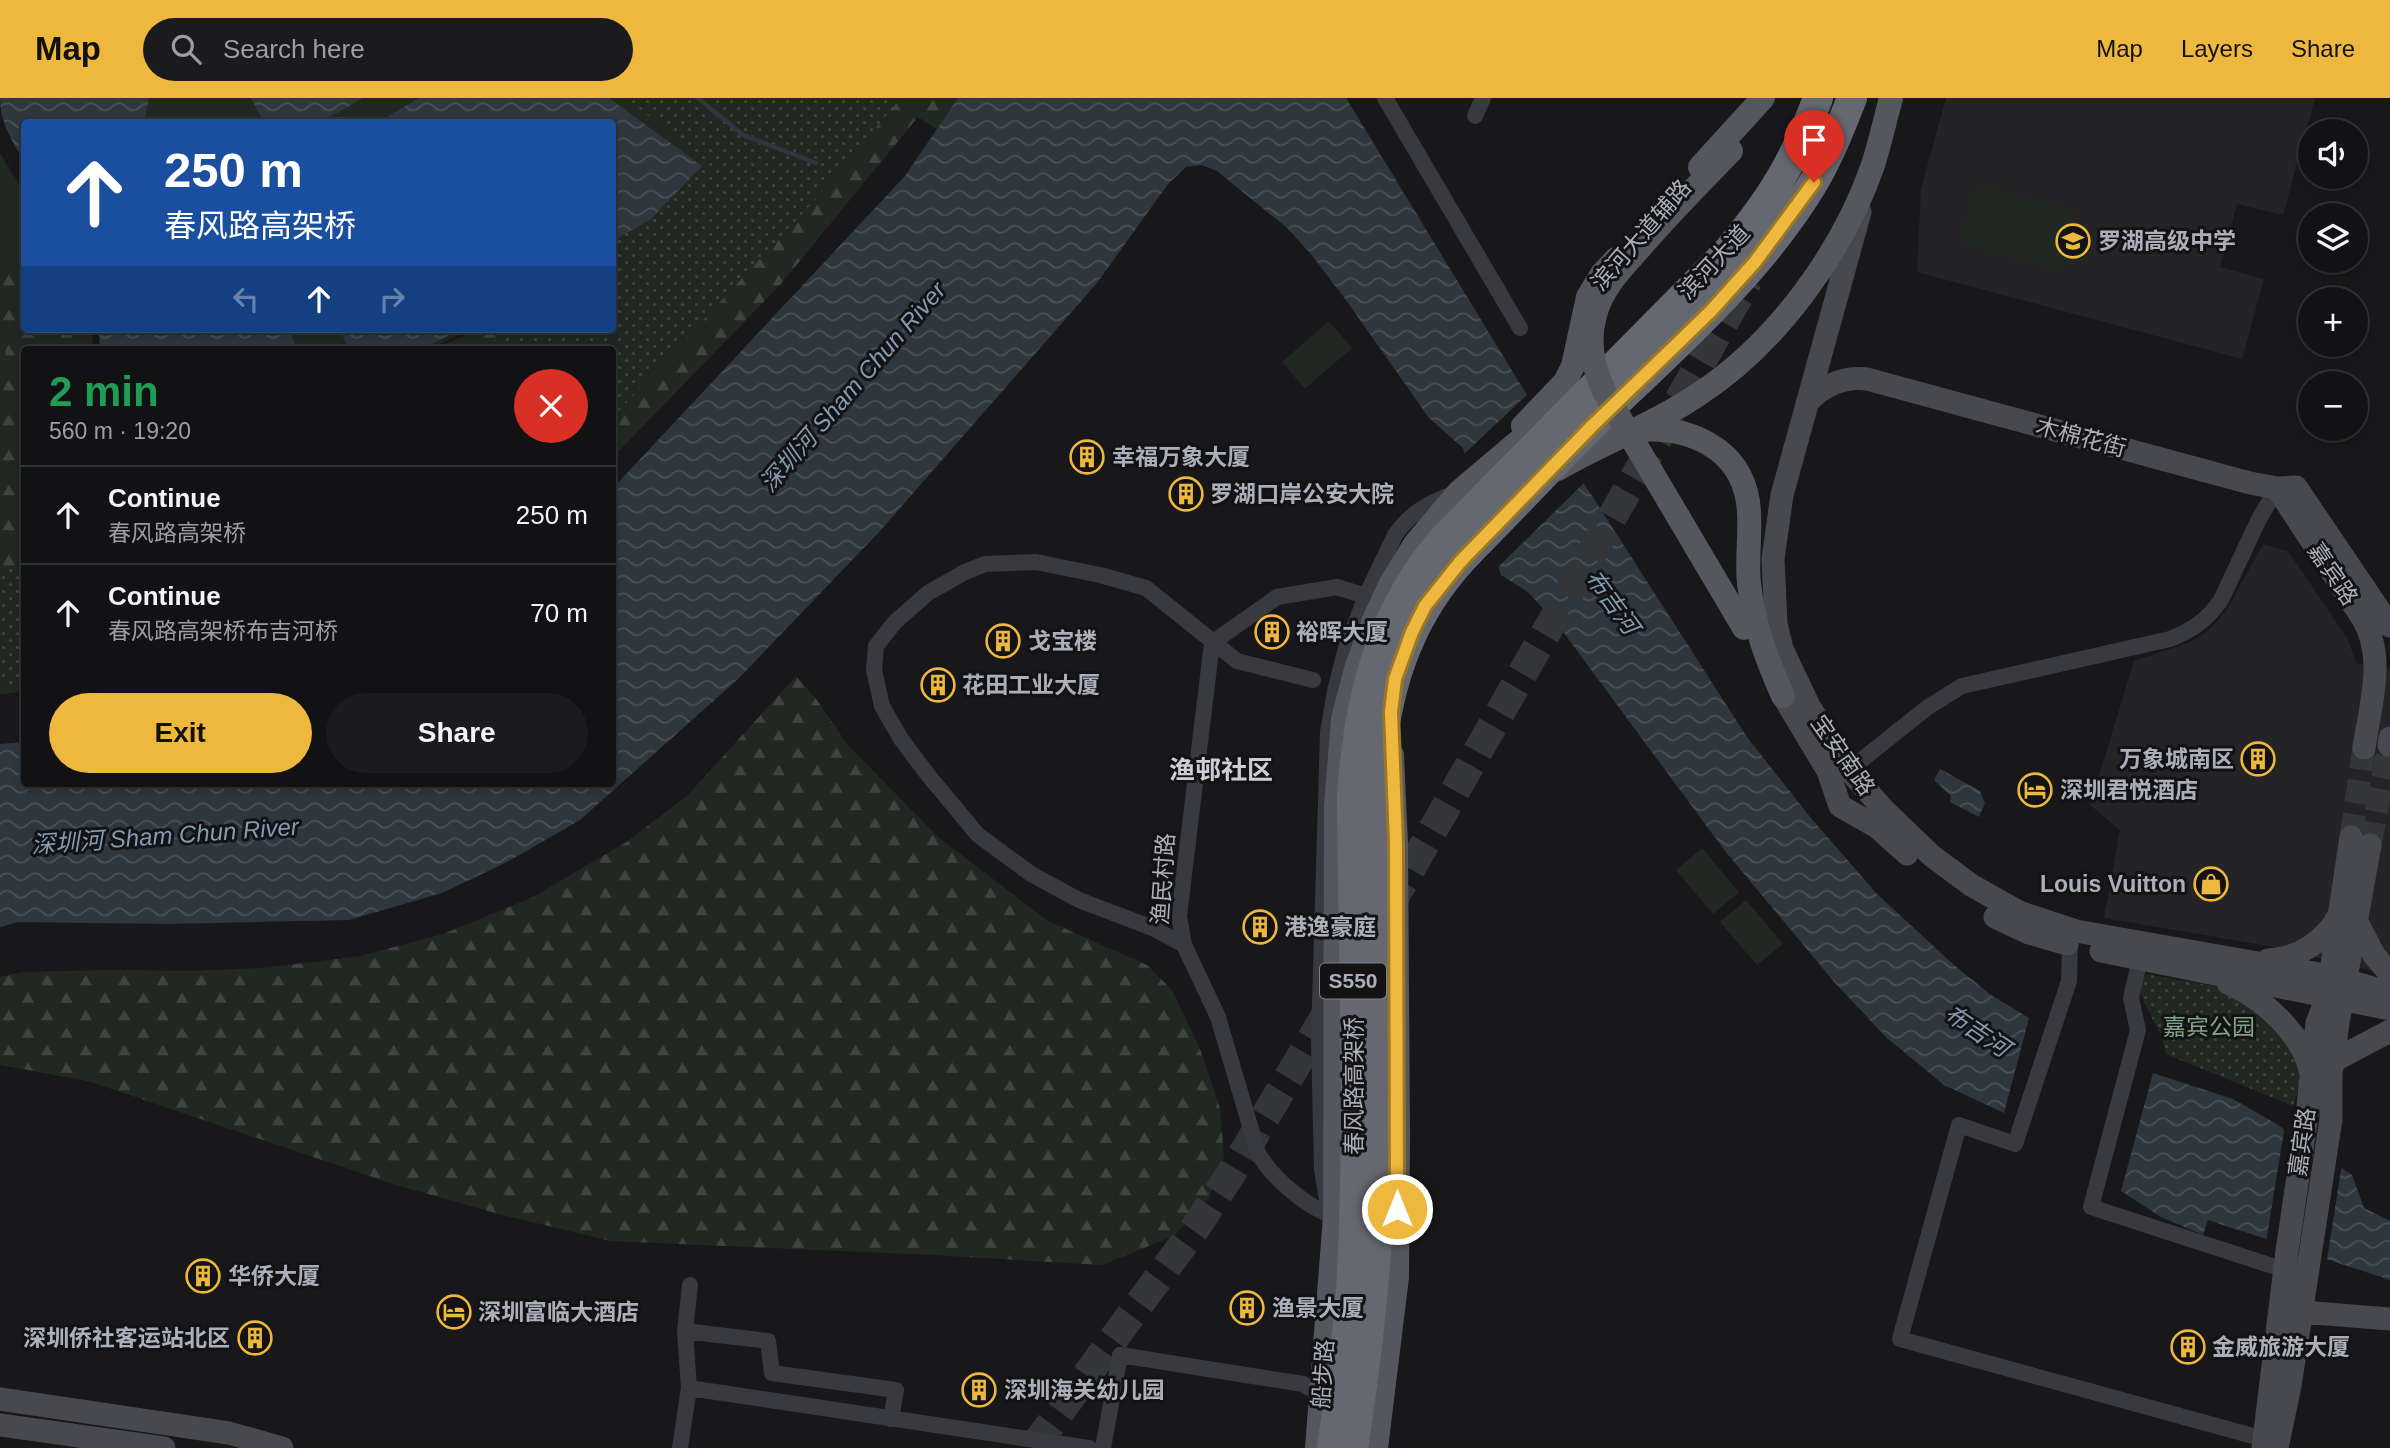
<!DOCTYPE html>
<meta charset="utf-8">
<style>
:root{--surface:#121214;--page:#1b1b1d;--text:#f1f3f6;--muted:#9c9ea0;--line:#313234;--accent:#eeb73d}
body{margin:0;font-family:Arial,"Noto Sans SC",sans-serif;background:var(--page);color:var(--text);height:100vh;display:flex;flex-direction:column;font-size:26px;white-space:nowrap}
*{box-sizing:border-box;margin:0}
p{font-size:23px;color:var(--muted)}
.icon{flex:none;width:38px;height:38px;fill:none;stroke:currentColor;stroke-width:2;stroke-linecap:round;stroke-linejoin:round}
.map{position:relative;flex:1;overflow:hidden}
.sheet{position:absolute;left:21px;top:248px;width:595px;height:441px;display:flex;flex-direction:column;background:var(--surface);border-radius:7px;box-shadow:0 4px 10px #0003,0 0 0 2px var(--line)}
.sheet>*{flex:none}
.hud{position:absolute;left:21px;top:21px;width:595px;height:214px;border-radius:7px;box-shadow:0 4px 10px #0003,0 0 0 2px var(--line);background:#1a4fa0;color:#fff;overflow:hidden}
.tools{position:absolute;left:2298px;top:21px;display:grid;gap:14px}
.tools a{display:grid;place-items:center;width:70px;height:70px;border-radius:50%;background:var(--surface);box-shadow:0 4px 10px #0003,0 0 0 2px var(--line);font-size:35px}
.pin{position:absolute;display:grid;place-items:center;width:60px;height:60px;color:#fff;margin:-72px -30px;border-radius:50% 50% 50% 0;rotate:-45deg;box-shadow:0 0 7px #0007}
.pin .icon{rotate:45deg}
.me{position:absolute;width:77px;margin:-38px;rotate:0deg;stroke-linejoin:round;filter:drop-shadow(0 0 5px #0008)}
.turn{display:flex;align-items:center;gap:24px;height:147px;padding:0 28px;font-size:32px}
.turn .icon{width:91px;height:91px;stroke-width:2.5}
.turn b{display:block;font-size:49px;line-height:60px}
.lanes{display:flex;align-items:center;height:66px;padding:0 28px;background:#0003;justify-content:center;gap:35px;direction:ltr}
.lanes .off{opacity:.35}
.round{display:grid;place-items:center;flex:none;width:74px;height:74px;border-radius:37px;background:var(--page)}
.overview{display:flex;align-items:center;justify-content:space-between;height:119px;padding:0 28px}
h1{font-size:42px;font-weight:800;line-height:52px;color:#1e9e55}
.action{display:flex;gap:14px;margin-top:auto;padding:14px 28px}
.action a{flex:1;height:80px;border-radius:42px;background:var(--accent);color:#111;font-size:28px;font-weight:800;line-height:80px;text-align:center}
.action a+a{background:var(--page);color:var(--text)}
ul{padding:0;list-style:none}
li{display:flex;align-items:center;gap:21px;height:98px;padding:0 28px;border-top:2px solid var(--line)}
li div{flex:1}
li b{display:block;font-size:26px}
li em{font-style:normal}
header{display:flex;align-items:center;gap:42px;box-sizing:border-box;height:98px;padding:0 35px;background:var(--accent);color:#111}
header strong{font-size:33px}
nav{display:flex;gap:38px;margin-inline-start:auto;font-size:24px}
.search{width:490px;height:63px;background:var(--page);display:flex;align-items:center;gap:18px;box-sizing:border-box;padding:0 24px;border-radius:38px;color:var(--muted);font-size:26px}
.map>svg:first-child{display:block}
.built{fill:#242427}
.grass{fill:#202821}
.forest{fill:url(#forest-firs)}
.park{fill:url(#park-dots)}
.water{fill:url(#water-waves)}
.pier{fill:#18181a}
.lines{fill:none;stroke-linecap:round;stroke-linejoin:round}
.stream{stroke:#2e373e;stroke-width:4.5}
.secondary-tunnel{stroke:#35363a;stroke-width:23;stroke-dasharray:23 11;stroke-linecap:butt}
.highway-tunnel{stroke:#35363a;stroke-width:30;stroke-dasharray:30 15;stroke-linecap:butt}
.street{stroke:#393a3f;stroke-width:16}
.secondary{stroke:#47494f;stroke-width:23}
.primary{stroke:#55575e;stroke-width:24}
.highway{stroke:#656870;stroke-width:30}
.primary-bridge{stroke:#55575e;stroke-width:24}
.highway-bridge{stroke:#656870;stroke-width:30}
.route-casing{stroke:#9b7728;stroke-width:18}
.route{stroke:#eeb73d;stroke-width:12}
.labels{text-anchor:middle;stroke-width:6;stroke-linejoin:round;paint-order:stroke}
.shield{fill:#131315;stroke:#7d8088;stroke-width:2}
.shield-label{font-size:21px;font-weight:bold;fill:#abafb9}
.street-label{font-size:23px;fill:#abafb9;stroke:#131315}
.poi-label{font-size:23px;font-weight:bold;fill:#abafb9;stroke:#131315;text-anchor:start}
.park-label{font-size:23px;fill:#82a485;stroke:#131315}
.water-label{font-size:24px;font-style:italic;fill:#839bb3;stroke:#131315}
.quarter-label{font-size:26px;font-weight:bold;fill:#ccced6;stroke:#131315}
</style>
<header>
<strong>Map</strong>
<div class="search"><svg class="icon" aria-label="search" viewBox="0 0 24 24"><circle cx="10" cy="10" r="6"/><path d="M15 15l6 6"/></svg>Search here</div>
<nav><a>Map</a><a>Layers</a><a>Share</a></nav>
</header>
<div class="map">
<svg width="2390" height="1350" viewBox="0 0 2390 1350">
<defs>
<pattern id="forest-firs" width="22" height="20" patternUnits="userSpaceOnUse" patternTransform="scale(1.75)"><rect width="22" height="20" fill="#202821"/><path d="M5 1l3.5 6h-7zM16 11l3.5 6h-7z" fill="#3e453f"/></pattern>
<pattern id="park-dots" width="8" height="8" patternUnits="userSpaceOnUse" patternTransform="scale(1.75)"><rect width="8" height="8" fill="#202821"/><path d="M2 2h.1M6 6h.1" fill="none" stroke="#3e453f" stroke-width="1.8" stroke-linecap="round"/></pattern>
<pattern id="water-waves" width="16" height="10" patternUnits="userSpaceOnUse" patternTransform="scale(1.75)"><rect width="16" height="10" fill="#2e373e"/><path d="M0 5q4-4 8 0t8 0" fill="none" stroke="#4a5158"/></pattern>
</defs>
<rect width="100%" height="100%" fill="#18181a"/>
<path class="built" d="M 1946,0 L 2315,0 L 2283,117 L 2237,106 L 2220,169 L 2264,181 L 2242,261 L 1917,174 L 1921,91 Z
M 2263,446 L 2288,453 L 2347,540 L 2357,566 L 2390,571 L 2390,877 L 2268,848 L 2104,820 L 2120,732 L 2090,707 L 2134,563 L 2191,544 L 2208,533 L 2226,513 Z"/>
<path class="grass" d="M 0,0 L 639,0 L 711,48 L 613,139 L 612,24 L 24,24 Z
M 0,55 L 24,95 L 24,346 L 0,392 Z
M 1976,84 L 2077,112 L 2061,174 L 1959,146 Z
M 1329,223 L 1352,250 L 1305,291 L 1282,264 Z
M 100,231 L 474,231 L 425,252 L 100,252 Z
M 1702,750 L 1739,794 L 1713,816 L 1676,772 Z
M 1746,802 L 1783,846 L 1757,867 L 1720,824 Z"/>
<path class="forest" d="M 659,0 L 958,0 L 937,31 L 918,19 L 780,187 L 613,359 L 612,252 L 430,252 L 480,231 L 612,231 L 613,137 L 710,48 Z
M 18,150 L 24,154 L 24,231 L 94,231 L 91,252 L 24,252 L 24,594 L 0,596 L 0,300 L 6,266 L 0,184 Z
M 796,578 L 817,602 L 847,646 L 938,739 L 1048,823 L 1147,867 L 1172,892 L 1200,951 L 1220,1010 L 1224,1059 L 1209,1100 L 1174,1138 L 1102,1167 L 933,1157 L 611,1143 L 499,1116 L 396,1087 L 88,983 L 0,967 L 0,879 L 23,874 L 114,872 L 189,873 L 264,870 L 360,858 L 443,836 L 533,799 L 628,743 L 687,698 Z"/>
<path class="park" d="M 625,0 L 901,0 L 814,103 L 613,319 L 612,252 L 473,252 L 488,247 L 508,231 L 612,231 L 613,139 L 700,57 Z
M 0,468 L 24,469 L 24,588 L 0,590 Z
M 2146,876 L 2220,889 L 2271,924 L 2305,973 L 2293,1008 L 2166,956 C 2164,948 2162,940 2159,933 C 2152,917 2131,892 2146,876 Z"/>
<path class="water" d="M 0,0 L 149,0 L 144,24 L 24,24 L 24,63 C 12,43 0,24 0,0 Z
M 251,0 L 363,0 L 339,14 L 317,24 L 264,24 Z
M 419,0 L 609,0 L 702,68 L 651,121 L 613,143 L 612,24 L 379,24 Z
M 958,0 L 1346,0 L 1522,289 L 1747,639 L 1810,719 L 1877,796 L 1954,867 L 1991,897 L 2029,920 L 2004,1015 L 1944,987 L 1887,940 L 1835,885 L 1725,753 L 1558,527 L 1528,494 L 1501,477 L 1463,350 L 1429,320 L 1346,202 L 1310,155 L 1286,129 L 1217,73 L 1202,67 L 1186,69 L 1168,86 L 1097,185 L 880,433 L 738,581 L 580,722 L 507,764 L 442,795 L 349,822 L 168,826 L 18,824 L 0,829 L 0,646 L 24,644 L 24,686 L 612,686 L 613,390 L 905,78 Z
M 99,231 L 289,231 L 297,252 L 100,252 Z
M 339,231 L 459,231 L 422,252 L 350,252 Z
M 1940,671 L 1980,693 L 1985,705 L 1979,719 L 1950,704 L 1951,698 L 1934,682 Z
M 2153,975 L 2233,1001 L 2275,1025 L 2352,1077 L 2364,1110 L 2390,1123 L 2390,1182 L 2208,1122 L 2203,1137 L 2161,1119 L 2121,1093 Z"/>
<path class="pier" d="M 1530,294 L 1587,382 L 1495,472 L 1462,358 Z
M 2285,1027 L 2342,1066 L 2327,1161 L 2305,1158 L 2266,1144 Z"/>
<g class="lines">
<path class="stream" d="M 698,0 L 743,37 L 816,65"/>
<path class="secondary-tunnel" d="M 2351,739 L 2364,650
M 2370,747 L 2389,647"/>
<path class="highway-tunnel" d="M 1388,810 L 1748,182
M 1033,1350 L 1196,1129 L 1232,1074 L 1332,907"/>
<path class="street" d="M 1385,0 L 1520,230
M 1475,18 L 1483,0
M 1849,672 L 1928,609 L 1962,588 L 2170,541 C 2193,532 2207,522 2221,502 L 2258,423 L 2277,390
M 1184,847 L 1155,831 L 1079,802 L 1031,776 L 978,737 L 928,677 L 901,641 L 882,608 L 874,572 L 876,548 L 895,524 L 928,495 L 965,474 L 985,466 L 1036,464 L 1100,477 L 1146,490 L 1237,563 L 1313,582
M 2070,847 L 2069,883 L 2015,1046 L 1959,1027 L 1900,1241 L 2264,1341
M 2140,861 L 2131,900 L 2138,932 L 2091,1109 L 2285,1172
M 1327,1102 L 1322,1071 L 1319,941 L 1328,634 L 1335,593 L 1346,550 L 1366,498 L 1395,437 C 1412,413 1430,404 1456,395
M 1343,1120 C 1313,1116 1273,1081 1258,1055 L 1218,919 L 1184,847 L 1179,818 L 1212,545 L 1277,499 L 1337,489 L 1366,498
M 685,1233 L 768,1243 L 772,1275 L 896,1292 L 891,1321
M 689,1290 L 1089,1350
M 680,1350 L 689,1290 L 685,1233 L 690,1187
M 1103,1350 L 1120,1257 L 1303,1286 L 1320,1296"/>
<path class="secondary" d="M 1860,114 L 1782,397 L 1773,461 L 1776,526 L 1782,551 L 1809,608 L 1849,672 L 1884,712 L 1932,758 L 1971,787 L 2019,814 L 2076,833 L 2331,878 L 2390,895
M 1807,305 C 1822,288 1844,278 1867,281 L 2250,385 L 2277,390 L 2296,389 L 2390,528
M 2277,390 L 2363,521 C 2386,560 2370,608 2364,650
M 1783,598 L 1828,673 L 1840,708 L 1877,729 L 1907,756
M 2389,647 L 2390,640
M 1995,819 L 2029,835 L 2067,846
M 2357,824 L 2374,857 L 2390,876
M 2101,853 L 2390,911
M 2268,862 C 2297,861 2326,843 2339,817
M 2228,885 C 2262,899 2302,936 2310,972
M 2333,963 L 2390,933
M 2302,1214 L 2390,1221
M 0,1301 L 229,1335 L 282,1350
M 0,1327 L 164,1350
M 2263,1350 L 2287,1153 L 2307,1017 L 2317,925 L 2327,899 L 2351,739
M 2277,1350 L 2290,1288 L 2331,1021 L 2331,976 L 2338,925 L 2370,747"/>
<path class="primary" d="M 1700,69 L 1763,0
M 1523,328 L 1565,284 L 1573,268 L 1588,199 L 1602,176 L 1616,161
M 1639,332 C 1689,328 1740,350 1748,404 C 1752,431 1746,458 1749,485 C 1753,525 1767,562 1783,598
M 1558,371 C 1604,344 1655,326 1699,296 C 1776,246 1843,154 1873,67 C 1880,45 1885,22 1891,0
M 1317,1350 L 1335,1119 L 1336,708 L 1343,621 L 1356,571 L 1374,522 L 1391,485 L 1415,446 L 1459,394 L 1545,321
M 1376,1350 L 1397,1179 L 1398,1038"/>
<path class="highway" d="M 1446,438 L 1727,154 C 1771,102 1794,64 1818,0
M 1470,453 C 1513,410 1554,365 1597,323 C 1672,251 1762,173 1815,82 C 1830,56 1841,28 1852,0"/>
<path class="primary-bridge" d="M 1731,53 C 1700,85 1668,117 1639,151 C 1621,171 1602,190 1595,217 C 1587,244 1593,270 1605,295 L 1744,530
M 1392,657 L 1396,745 L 1398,1038"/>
<path class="highway-bridge" d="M 1332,1350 C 1340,1292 1349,1234 1352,1175 C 1360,1017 1353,855 1352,696 C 1359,600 1380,512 1446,438
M 1353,1350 C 1366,1266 1376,1182 1379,1097 C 1381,1016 1380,934 1380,853 C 1378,708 1359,567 1470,453"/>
</g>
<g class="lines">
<defs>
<path id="route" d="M 1397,1111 L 1396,745 L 1391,614 L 1395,581 L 1412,534 L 1425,508 L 1460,464 L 1592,328 L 1710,214 L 1755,164 L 1814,84"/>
</defs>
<use href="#route" class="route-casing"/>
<use href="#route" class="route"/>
</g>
<defs>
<symbol id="school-ring" viewBox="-11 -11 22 22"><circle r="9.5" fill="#131315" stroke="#eeb73d" stroke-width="1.5"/><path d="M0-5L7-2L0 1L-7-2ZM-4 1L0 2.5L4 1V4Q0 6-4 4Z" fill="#eeb73d"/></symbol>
<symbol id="building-ring" viewBox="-11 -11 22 22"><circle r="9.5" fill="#131315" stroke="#eeb73d" stroke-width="1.5"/><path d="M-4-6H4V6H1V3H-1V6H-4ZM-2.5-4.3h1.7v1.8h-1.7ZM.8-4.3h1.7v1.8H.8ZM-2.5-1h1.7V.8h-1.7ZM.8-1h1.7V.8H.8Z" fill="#eeb73d"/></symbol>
<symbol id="hotel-ring" viewBox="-11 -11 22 22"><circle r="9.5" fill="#131315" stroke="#eeb73d" stroke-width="1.5"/><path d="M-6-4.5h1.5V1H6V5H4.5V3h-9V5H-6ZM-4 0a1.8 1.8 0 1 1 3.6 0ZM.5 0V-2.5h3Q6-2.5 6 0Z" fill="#eeb73d"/></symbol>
<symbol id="shop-ring" viewBox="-11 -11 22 22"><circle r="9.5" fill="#131315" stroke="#eeb73d" stroke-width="1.5"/><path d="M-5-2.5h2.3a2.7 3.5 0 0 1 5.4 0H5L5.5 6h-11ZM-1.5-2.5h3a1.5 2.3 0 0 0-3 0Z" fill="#eeb73d"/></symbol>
</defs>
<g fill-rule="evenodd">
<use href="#school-ring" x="2054" y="124" width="38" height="38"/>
<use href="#building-ring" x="1068" y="340" width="38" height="38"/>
<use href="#building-ring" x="1167" y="377" width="38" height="38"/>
<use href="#building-ring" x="1253" y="515" width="38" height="38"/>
<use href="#building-ring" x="984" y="524" width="38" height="38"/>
<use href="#building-ring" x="919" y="568" width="38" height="38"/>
<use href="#building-ring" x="2239" y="642" width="38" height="38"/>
<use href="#hotel-ring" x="2016" y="673" width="38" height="38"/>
<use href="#shop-ring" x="2192" y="767" width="38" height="38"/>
<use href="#building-ring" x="1241" y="810" width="38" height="38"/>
<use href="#building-ring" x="184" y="1159" width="38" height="38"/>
<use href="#building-ring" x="1228" y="1191" width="38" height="38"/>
<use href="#hotel-ring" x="435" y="1195" width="38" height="38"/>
<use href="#building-ring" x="236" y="1221" width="38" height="38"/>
<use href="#building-ring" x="2169" y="1230" width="38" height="38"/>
<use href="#building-ring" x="960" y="1273" width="38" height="38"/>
</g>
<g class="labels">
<rect class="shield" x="1320" y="865.5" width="66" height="35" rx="5"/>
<g class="shield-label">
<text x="1353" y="890">S550</text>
</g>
<g class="street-label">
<text transform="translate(1641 137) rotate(-49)" y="8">滨河大道辅路</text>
<text transform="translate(1714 164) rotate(-47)" y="8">滨河大道</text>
<text transform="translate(2081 339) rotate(15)" y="8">木棉花街</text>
<text transform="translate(2333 476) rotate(56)" y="8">嘉宾路</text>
<text transform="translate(1843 657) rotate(55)" y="8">宝安南路</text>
<text transform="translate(1163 781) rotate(-86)" y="8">渔民村路</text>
<text transform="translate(1354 988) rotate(-90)" y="8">春风路高架桥</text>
<text transform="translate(2302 1044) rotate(-82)" y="8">嘉宾路</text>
<text transform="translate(1323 1276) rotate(-86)" y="8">船步路</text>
</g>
<g class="poi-label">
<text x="2098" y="151">罗湖高级中学</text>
<text x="1112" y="367">幸福万象大厦</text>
<text x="1210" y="404">罗湖口岸公安大院</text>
<text x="1296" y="542">裕晖大厦</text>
<text x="1028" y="551">戈宝楼</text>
<text x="962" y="595">花田工业大厦</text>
<text x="2234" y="669" text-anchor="end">万象城南区</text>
<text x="2060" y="700">深圳君悦酒店</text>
<text x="2186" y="794" text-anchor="end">Louis Vuitton</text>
<text x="1284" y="837">港逸豪庭</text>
<text x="228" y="1186">华侨大厦</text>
<text x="1272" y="1218">渔景大厦</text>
<text x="478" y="1222">深圳富临大酒店</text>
<text x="230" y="1248" text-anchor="end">深圳侨社客运站北区</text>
<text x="2212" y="1257">金威旅游大厦</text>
<text x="1004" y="1300">深圳海关幼儿园</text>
</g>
<g class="park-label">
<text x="2209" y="937">嘉宾公园</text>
</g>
<g class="water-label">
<text transform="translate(853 289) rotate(-49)" y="8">深圳河 Sham Chun River</text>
<text transform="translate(1612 504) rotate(54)" y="8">布吉河</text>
<text transform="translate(165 738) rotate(-4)" y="8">深圳河 Sham Chun River</text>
<text transform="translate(1977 933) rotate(34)" y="8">布吉河</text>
</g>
<g class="quarter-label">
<text x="1221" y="681">渔邨社区</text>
</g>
</g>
</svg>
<div class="tools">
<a><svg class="icon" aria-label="sound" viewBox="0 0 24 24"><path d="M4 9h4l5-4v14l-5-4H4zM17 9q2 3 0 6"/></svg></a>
<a><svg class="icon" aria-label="layers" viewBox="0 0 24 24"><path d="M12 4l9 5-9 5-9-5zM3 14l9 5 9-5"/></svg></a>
<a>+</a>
<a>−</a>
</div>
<div class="pin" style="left:1814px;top:84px;background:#d93025"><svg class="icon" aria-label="arrive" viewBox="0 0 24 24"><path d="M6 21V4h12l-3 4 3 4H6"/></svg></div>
<svg class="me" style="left:1397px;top:1111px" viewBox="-20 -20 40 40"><circle r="17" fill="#eeb73d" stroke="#fff" stroke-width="3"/><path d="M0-11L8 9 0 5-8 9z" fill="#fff"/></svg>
<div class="hud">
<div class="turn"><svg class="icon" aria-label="ahead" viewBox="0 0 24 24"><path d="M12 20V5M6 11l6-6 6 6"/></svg><div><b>250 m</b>春风路高架桥</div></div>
<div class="lanes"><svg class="icon off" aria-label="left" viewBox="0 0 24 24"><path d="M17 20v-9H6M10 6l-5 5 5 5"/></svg><svg class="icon" aria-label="ahead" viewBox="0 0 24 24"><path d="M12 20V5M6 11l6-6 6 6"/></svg><svg class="icon off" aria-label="right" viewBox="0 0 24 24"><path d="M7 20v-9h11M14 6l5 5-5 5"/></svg></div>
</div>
<section class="sheet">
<div class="overview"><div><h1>2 min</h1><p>560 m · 19:20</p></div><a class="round" style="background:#d93025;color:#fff"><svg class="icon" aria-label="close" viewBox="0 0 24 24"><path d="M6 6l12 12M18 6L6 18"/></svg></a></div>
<ul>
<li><svg class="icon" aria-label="ahead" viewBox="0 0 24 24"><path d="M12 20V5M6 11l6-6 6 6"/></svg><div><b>Continue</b><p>春风路高架桥</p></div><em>250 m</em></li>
<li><svg class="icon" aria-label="ahead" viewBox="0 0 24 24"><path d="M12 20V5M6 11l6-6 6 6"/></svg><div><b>Continue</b><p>春风路高架桥布吉河桥</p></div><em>70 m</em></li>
</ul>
<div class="action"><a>Exit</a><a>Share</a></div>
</section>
</div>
